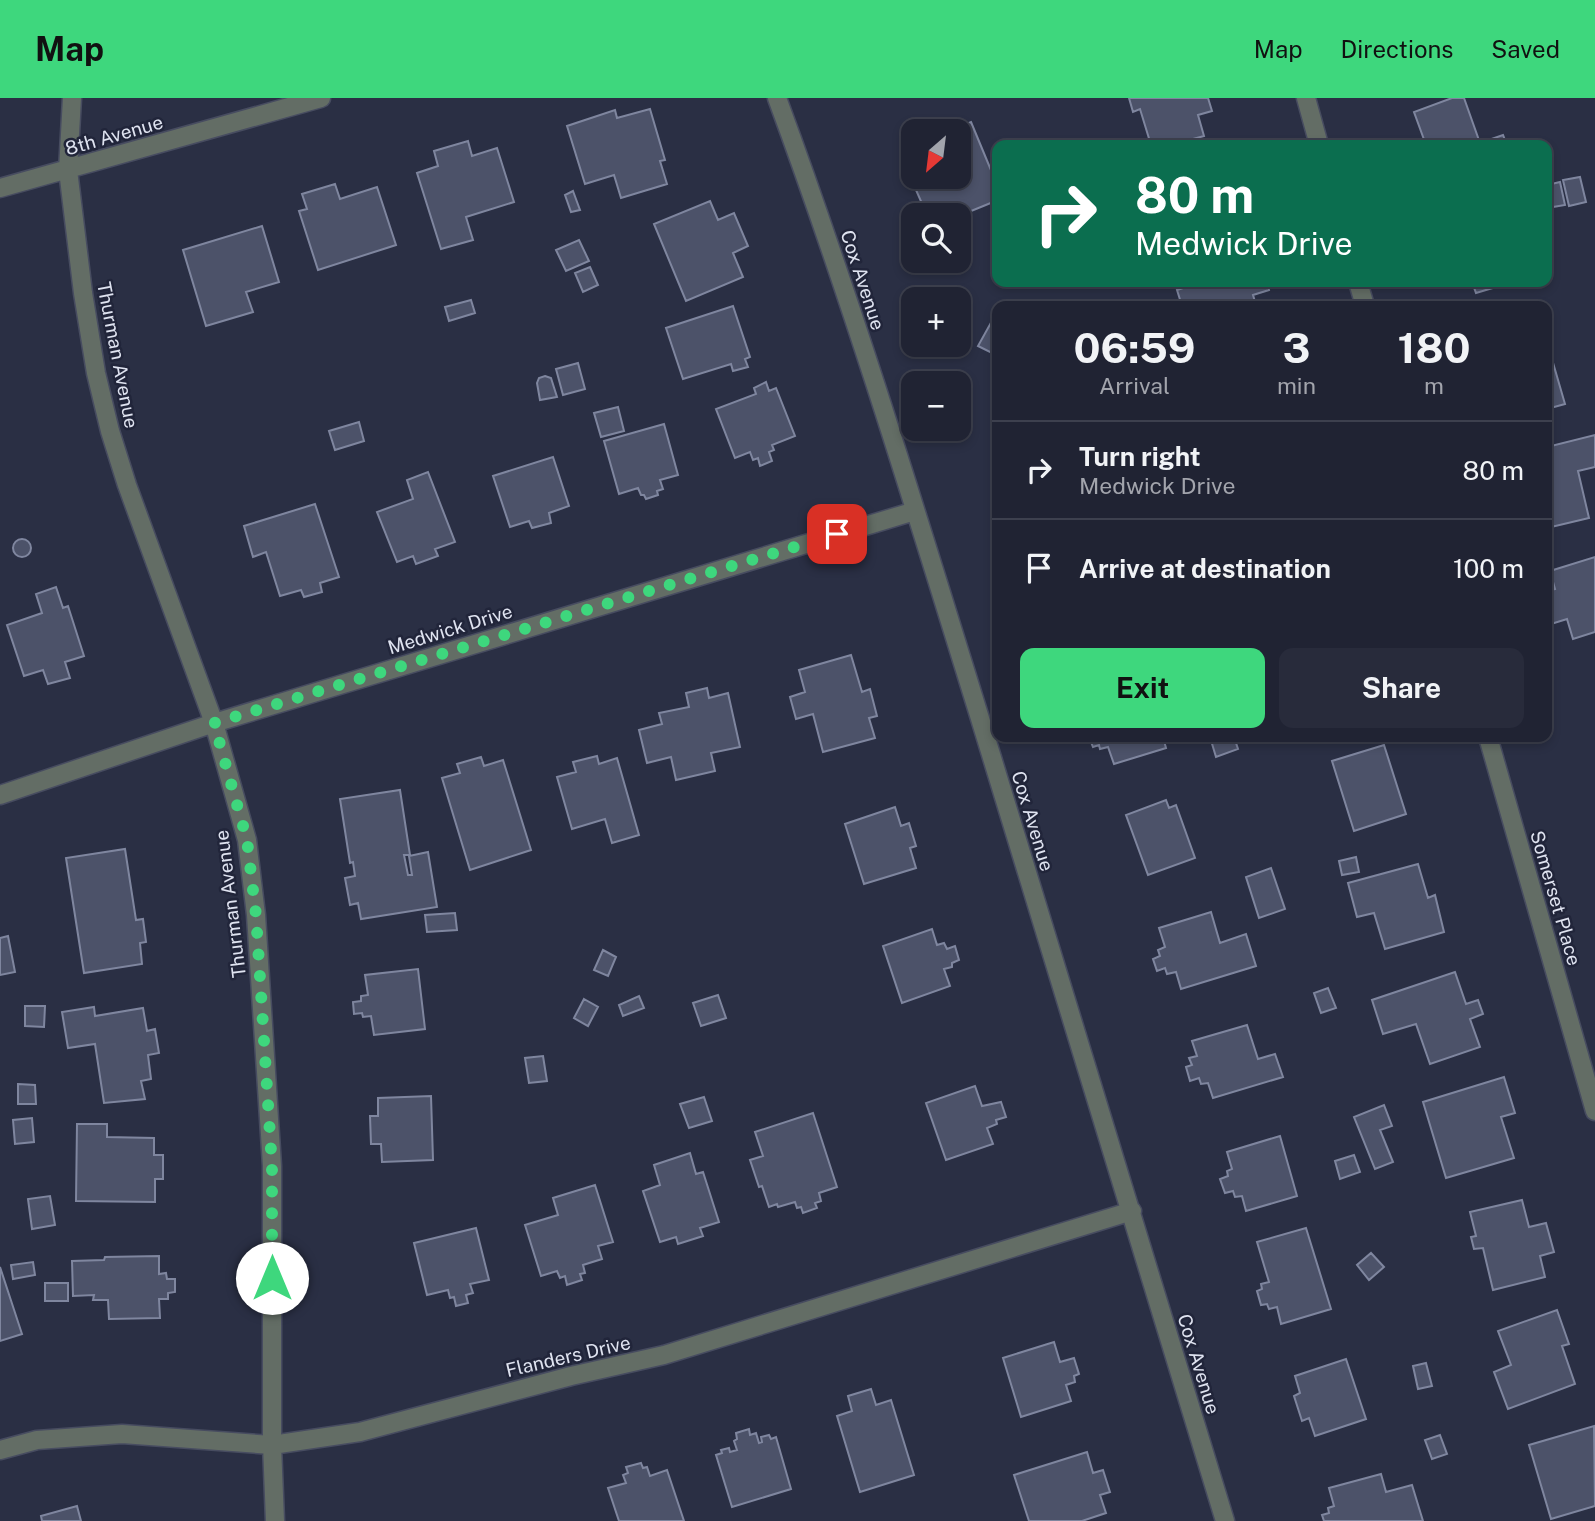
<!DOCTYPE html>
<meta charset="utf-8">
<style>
:root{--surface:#202333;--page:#282b3b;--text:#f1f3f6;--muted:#a2a4ac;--line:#3d404e;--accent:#3ed77d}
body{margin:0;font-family:"Public Sans",sans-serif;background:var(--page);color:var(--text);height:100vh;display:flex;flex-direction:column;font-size:26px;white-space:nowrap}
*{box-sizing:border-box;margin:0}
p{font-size:23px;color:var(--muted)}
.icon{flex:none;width:38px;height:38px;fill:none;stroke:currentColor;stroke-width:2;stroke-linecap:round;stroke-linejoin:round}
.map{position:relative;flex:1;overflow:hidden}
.side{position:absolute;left:992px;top:203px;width:560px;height:441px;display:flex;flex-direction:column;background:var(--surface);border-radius:14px;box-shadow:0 4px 10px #0003,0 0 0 2px var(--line)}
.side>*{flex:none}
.banner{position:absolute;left:992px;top:42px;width:560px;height:147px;border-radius:14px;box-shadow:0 4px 10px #0003,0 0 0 2px var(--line);background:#0b6e4f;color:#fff;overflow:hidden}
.needle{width:46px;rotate:208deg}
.tools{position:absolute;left:901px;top:21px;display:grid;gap:14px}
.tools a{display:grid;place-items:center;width:70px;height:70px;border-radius:14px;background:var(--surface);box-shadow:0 4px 10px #0003,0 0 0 2px var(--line);font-size:35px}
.pin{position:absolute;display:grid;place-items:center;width:60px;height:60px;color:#fff;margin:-30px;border-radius:14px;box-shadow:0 4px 10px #0006}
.me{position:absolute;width:77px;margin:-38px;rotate:0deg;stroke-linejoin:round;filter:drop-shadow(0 0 5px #0008)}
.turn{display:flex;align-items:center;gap:24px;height:147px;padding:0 28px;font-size:32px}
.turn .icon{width:91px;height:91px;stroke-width:2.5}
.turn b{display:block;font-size:49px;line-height:60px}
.eta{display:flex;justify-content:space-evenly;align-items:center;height:119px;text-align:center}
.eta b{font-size:42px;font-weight:700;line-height:49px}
.primary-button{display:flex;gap:14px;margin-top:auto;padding:14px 28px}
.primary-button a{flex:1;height:80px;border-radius:14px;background:var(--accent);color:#111;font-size:28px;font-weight:700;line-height:80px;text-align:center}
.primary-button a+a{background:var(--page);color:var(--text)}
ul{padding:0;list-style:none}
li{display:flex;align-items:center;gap:21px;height:98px;padding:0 28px;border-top:2px solid var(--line)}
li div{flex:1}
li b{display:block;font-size:26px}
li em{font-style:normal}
header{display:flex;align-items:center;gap:42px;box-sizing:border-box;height:98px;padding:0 35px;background:var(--accent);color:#111}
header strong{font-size:33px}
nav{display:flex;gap:38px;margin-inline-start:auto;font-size:24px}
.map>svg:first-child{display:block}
.building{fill:#4c5269;stroke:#7f869f;stroke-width:2}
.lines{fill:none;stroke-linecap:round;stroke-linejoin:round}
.minor-casing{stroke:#474c60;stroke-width:21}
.minor{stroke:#636d65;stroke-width:18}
.route{stroke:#3ed77d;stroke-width:12;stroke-dasharray:0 21.6}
.labels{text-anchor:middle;stroke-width:5;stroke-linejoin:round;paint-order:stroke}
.street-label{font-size:19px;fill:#dfe3f0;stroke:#21253a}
</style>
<header>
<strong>Map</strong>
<nav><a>Map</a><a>Directions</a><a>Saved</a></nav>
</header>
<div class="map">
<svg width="1595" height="1423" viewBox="0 0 1595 1423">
<rect width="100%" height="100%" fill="#2a2f44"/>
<path class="building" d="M 1129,0 L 1208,0 L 1212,13 L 1198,17 L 1204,38 L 1171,47 L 1151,47 L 1140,11 L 1133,14 Z
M 1452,0 L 1464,0 L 1480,45 L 1503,37 L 1507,47 L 1426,47 L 1414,14 Z
M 650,11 L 665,62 L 660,63 L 667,86 L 621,100 L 614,77 L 585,86 L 567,28 L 615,12 L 617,20 Z
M 971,24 L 998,89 L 998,102 L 959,118 L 949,117 L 946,110 L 927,117 L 916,92 L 930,86 L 927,79 L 959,79 L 959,33 L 950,33 Z
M 468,43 L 472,58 L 497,50 L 514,104 L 466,119 L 473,142 L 441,151 L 417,75 L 438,68 L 434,53 Z
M 1580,79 L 1586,104 L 1569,108 L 1563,82 Z
M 1560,84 L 1565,107 L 1547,110 L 1547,87 Z
M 335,86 L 340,101 L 377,89 L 396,147 L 318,172 L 299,113 L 307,111 L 302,96 Z
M 573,93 L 580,112 L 571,114 L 565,97 Z
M 710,103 L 718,122 L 734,115 L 748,148 L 733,155 L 743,179 L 686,203 L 654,126 Z
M 262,128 L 279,184 L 246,194 L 253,214 L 206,228 L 183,152 Z
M 579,142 L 589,163 L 566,173 L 556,152 Z
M 590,169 L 598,187 L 583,194 L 575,175 Z
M 1195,184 L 1267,184 L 1269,192 L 1253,197 L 1256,207 L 1252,208 L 1182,208 L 1177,192 L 1196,186 Z
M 1472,184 L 1513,184 L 1476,195 Z
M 471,202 L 475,215 L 449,223 L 445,209 Z
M 733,208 L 750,259 L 745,261 L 748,269 L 733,273 L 731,266 L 683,281 L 666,230 Z
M 998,212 L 998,258 L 978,248 Z
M 1547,244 L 1565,306 L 1547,311 Z
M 578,265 L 585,291 L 563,297 L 556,271 Z
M 545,278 L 551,280 L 557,299 L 540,302 L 537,285 L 539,280 Z
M 766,284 L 769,293 L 776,290 L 795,338 L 772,347 L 774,352 L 769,354 L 772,363 L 760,368 L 758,360 L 753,362 L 750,354 L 735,360 L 716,311 L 756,296 L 754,290 Z
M 618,309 L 624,333 L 601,339 L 594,315 Z
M 359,324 L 364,343 L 335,352 L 329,333 Z
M 664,326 L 678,377 L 660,382 L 663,391 L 657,393 L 658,397 L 646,401 L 644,397 L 641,397 L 638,390 L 619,396 L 604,343 Z
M 1595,337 L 1595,369 L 1578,373 L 1589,420 L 1547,430 L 1547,349 Z
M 553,359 L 569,408 L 549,415 L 551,425 L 532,430 L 529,423 L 510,429 L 493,378 Z
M 428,374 L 455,444 L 435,451 L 438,458 L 416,466 L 413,458 L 397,464 L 377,414 L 413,401 L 407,382 Z
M 315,406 L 339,479 L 320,485 L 322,494 L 304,499 L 301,492 L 280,498 L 266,454 L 253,459 L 244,428 Z
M13 450a9 9 0 1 1 18 0a9 9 0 1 1-18 0Z
M 1595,459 L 1595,534 L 1573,541 L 1567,521 L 1551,526 L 1547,514 L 1547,493 L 1555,491 L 1550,473 Z
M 56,489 L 63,510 L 68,508 L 84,558 L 65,564 L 70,580 L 48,586 L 43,572 L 24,578 L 7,527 L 42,515 L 36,496 Z
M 851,557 L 862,594 L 870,591 L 877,618 L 869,620 L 875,640 L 823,654 L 813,616 L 796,621 L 790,599 L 805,594 L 799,572 Z
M 707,590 L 709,600 L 728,595 L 740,649 L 711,655 L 715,673 L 676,682 L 671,659 L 647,665 L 639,632 L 662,626 L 659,615 L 689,609 L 686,595 Z
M 1089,639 L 1163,639 L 1166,650 L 1114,666 L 1108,649 L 1100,651 L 1099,647 L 1093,649 Z
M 1210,639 L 1234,639 L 1238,651 L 1216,659 Z
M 1384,647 L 1406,716 L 1354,733 L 1332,663 Z
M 597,658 L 599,666 L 617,660 L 639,737 L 612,745 L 605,721 L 572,731 L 557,679 L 576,674 L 573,664 Z
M 481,659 L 484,668 L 503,662 L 531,752 L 470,772 L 442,680 L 460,675 L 457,666 Z
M 400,692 L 410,757 L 404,757 L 408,777 L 412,777 L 409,758 L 428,754 L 437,809 L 361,821 L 358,805 L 350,807 L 345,780 L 355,778 L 353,764 L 350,765 L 340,701 Z
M 1166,702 L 1169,710 L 1176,707 L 1195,760 L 1148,777 L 1126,717 Z
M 895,709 L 901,728 L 909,725 L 916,748 L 910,750 L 916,770 L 864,786 L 845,726 Z
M 125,751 L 136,822 L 143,821 L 146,844 L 140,845 L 142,866 L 84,875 L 66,760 Z
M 1356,759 L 1359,774 L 1342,777 L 1339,763 Z
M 1418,766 L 1428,800 L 1435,797 L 1444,834 L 1385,851 L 1374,815 L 1357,819 L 1348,785 Z
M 1271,770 L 1285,811 L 1259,820 L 1246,779 Z
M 1211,814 L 1220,845 L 1246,836 L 1256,868 L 1181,891 L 1176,874 L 1167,876 L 1165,870 L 1157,873 L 1153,861 L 1160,858 L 1158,852 L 1165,849 L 1159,830 Z
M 455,815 L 457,832 L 427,834 L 425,817 Z
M 932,831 L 937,847 L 944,845 L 947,851 L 955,848 L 959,862 L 952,865 L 952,869 L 944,871 L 950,888 L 902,905 L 883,848 Z
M 8,838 L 15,874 L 0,877 L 0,840 Z
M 603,852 L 616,859 L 608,878 L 594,872 Z
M 418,871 L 425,931 L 374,937 L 371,918 L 363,919 L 362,915 L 354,916 L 353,904 L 361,903 L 361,898 L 368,897 L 365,877 Z
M 1455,874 L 1466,906 L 1478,902 L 1483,916 L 1470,921 L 1480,949 L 1430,966 L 1416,926 L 1383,936 L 1372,902 Z
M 1328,890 L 1336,910 L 1321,915 L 1314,895 Z
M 718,897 L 726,920 L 701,928 L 693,905 Z
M 639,898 L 644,910 L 623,918 L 619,907 Z
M 584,901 L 598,909 L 588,928 L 574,920 Z
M 25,908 L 45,908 L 44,929 L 25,928 Z
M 94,909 L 95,918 L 143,910 L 147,933 L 155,931 L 159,955 L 148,957 L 151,981 L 141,983 L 145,1001 L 104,1005 L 95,946 L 68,950 L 62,914 Z
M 1247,927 L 1258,961 L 1275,956 L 1283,979 L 1213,1000 L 1208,985 L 1201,986 L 1199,980 L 1190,983 L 1186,969 L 1192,967 L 1189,960 L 1197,958 L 1192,943 Z
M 543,958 L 547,983 L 529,985 L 525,960 Z
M 1504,979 L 1515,1015 L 1501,1019 L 1514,1060 L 1446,1080 L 1423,1004 Z
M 18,986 L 35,987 L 36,1006 L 18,1006 Z
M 975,988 L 982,1008 L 1001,1004 L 1006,1019 L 996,1022 L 997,1026 L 987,1030 L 993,1046 L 946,1062 L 926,1005 Z
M 431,998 L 433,1062 L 382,1064 L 381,1046 L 371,1046 L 370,1018 L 378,1018 L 378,1000 Z
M 704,999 L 712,1023 L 689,1030 L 680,1006 Z
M 1384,1007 L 1392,1028 L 1380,1032 L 1393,1064 L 1375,1071 L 1354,1019 Z
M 813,1015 L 837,1089 L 819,1095 L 821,1103 L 815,1105 L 817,1110 L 803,1115 L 801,1109 L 797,1110 L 795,1104 L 778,1109 L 777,1106 L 769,1109 L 762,1088 L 759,1089 L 750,1062 L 763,1058 L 755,1034 Z
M 32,1020 L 34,1044 L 15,1046 L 13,1022 Z
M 77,1026 L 107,1026 L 107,1039 L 154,1040 L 154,1057 L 163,1057 L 163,1081 L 155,1081 L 155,1104 L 76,1103 Z
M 1280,1038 L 1297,1098 L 1246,1113 L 1242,1098 L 1235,1099 L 1233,1093 L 1225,1095 L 1220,1081 L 1228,1078 L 1227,1073 L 1232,1071 L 1227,1054 Z
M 690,1055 L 696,1076 L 703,1074 L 719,1124 L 700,1130 L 703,1138 L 678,1146 L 676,1139 L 660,1144 L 643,1093 L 660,1087 L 654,1067 Z
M 1354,1057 L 1360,1074 L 1340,1081 L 1335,1063 Z
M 595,1087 L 613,1144 L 598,1148 L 602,1161 L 583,1167 L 585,1175 L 580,1176 L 582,1182 L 567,1187 L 565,1178 L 560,1180 L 557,1173 L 541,1178 L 525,1127 L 558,1117 L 553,1100 Z
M 50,1098 L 55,1127 L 32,1131 L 28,1101 Z
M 1522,1102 L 1529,1129 L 1546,1125 L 1554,1154 L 1540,1158 L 1545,1179 L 1493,1192 L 1483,1150 L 1474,1151 L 1471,1139 L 1476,1138 L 1470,1114 Z
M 476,1130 L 489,1182 L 470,1186 L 473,1195 L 466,1197 L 468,1205 L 456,1208 L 454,1199 L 450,1200 L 448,1192 L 427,1197 L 414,1145 Z
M 1306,1130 L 1331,1211 L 1281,1226 L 1277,1209 L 1269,1211 L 1267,1206 L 1261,1207 L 1257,1193 L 1262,1191 L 1261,1186 L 1269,1184 L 1257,1144 Z
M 1371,1155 L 1384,1169 L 1369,1182 L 1357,1167 Z
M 159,1158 L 159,1176 L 166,1175 L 167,1181 L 175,1181 L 175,1194 L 168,1195 L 168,1201 L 159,1201 L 160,1220 L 109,1221 L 108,1202 L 93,1202 L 94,1197 L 73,1198 L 72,1163 L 104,1162 L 105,1159 Z
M 33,1164 L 35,1177 L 13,1181 L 11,1167 Z
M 0,1169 L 22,1236 L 0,1243 Z
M 45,1185 L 68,1185 L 68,1203 L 45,1203 Z
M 1557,1212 L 1569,1246 L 1562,1248 L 1575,1286 L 1508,1311 L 1494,1274 L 1511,1267 L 1498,1233 Z
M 1054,1244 L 1060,1264 L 1074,1260 L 1079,1276 L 1074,1278 L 1075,1284 L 1066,1287 L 1071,1303 L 1021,1319 L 1003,1260 Z
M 1346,1261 L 1366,1321 L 1315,1338 L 1309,1320 L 1302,1323 L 1294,1298 L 1300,1295 L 1295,1278 Z
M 1426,1265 L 1432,1288 L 1418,1291 L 1413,1268 Z
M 871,1291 L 876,1307 L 891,1302 L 914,1377 L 860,1394 L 837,1318 L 852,1313 L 848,1298 Z
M 1594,1328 L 1595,1408 L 1551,1421 L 1529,1347 Z
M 749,1331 L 750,1337 L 756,1335 L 759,1345 L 762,1344 L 761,1339 L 769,1337 L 771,1341 L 776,1339 L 791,1391 L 732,1409 L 716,1357 L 722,1355 L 721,1352 L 729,1350 L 730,1354 L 737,1352 L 734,1343 L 737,1341 L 736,1335 Z
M 1440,1337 L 1447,1356 L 1432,1361 L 1425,1342 Z
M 1087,1354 L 1093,1375 L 1103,1372 L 1110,1394 L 1100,1397 L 1106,1415 L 1082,1423 L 1029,1423 L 1014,1377 Z
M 641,1365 L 643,1370 L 647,1369 L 650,1378 L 667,1372 L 684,1423 L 619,1423 L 608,1390 L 626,1385 L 623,1377 L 628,1375 L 626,1369 Z
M 1381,1376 L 1386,1394 L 1412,1387 L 1423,1423 L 1324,1423 L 1322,1417 L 1329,1415 L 1328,1410 L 1334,1408 L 1329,1390 Z
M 77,1408 L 81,1423 L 42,1423 L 41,1418 Z"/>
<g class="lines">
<defs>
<path id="minor" d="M 72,0 L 68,72 L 83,195 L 96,275 L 110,333 L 127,387 L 214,625 L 247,742 L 256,817 L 272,1068 L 272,1347 L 275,1423
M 777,0 C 853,206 917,417 982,627 C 1063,892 1145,1157 1225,1423
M 1306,0 L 1319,47
M 0,90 L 321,0
M 1358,184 L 1365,208
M 1488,639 L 1595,1013
M 0,697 L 214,625 L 915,413
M 0,1352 L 37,1342 L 122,1336 L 272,1347 L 360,1334 L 571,1278 L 664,1257 L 1132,1113"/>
</defs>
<use href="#minor" class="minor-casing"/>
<use href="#minor" class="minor"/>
</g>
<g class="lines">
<path class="route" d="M 272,1180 L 272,1068 L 256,817 L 247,742 L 214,625 L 837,436"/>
</g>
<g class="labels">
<g class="street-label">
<text transform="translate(114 37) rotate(-16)" y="7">8th Avenue</text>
<text transform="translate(863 182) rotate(72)" y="7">Cox Avenue</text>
<text transform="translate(118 257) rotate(79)" y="7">Thurman Avenue</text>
<text transform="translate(450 531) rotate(-17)" y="7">Medwick Drive</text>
<text transform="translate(1033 723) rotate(73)" y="7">Cox Avenue</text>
<text transform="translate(1556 800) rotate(74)" y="7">Somerset Place</text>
<text transform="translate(230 806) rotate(-97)" y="7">Thurman Avenue</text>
<text transform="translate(568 1258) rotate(-13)" y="7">Flanders Drive</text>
<text transform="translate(1199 1266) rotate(73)" y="7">Cox Avenue</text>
</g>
</g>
</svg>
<div class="tools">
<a><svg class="needle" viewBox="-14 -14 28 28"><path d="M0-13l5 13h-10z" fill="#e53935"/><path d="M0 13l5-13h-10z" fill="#a2a4ac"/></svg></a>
<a><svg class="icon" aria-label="search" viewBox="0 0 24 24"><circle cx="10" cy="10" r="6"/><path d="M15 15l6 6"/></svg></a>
<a>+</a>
<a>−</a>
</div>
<div class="pin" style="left:837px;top:436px;background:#d93025"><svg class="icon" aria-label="arrive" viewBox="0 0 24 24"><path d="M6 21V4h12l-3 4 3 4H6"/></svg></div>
<svg class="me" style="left:272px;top:1180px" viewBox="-20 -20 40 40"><circle r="19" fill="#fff"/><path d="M0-13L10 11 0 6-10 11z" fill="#3ed77d"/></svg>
<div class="banner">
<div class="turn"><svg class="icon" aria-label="right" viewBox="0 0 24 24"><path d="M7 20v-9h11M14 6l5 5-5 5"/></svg><div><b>80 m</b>Medwick Drive</div></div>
</div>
<section class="side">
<div class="eta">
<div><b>06:59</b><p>Arrival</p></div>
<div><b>3</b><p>min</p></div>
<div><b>180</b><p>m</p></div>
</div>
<ul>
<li><svg class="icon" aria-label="right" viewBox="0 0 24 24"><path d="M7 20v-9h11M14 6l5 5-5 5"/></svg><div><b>Turn right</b><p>Medwick Drive</p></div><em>80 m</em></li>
<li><svg class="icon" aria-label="arrive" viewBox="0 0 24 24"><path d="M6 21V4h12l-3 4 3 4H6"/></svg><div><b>Arrive at destination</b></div><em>100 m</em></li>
</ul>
<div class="primary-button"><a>Exit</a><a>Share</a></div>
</section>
</div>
